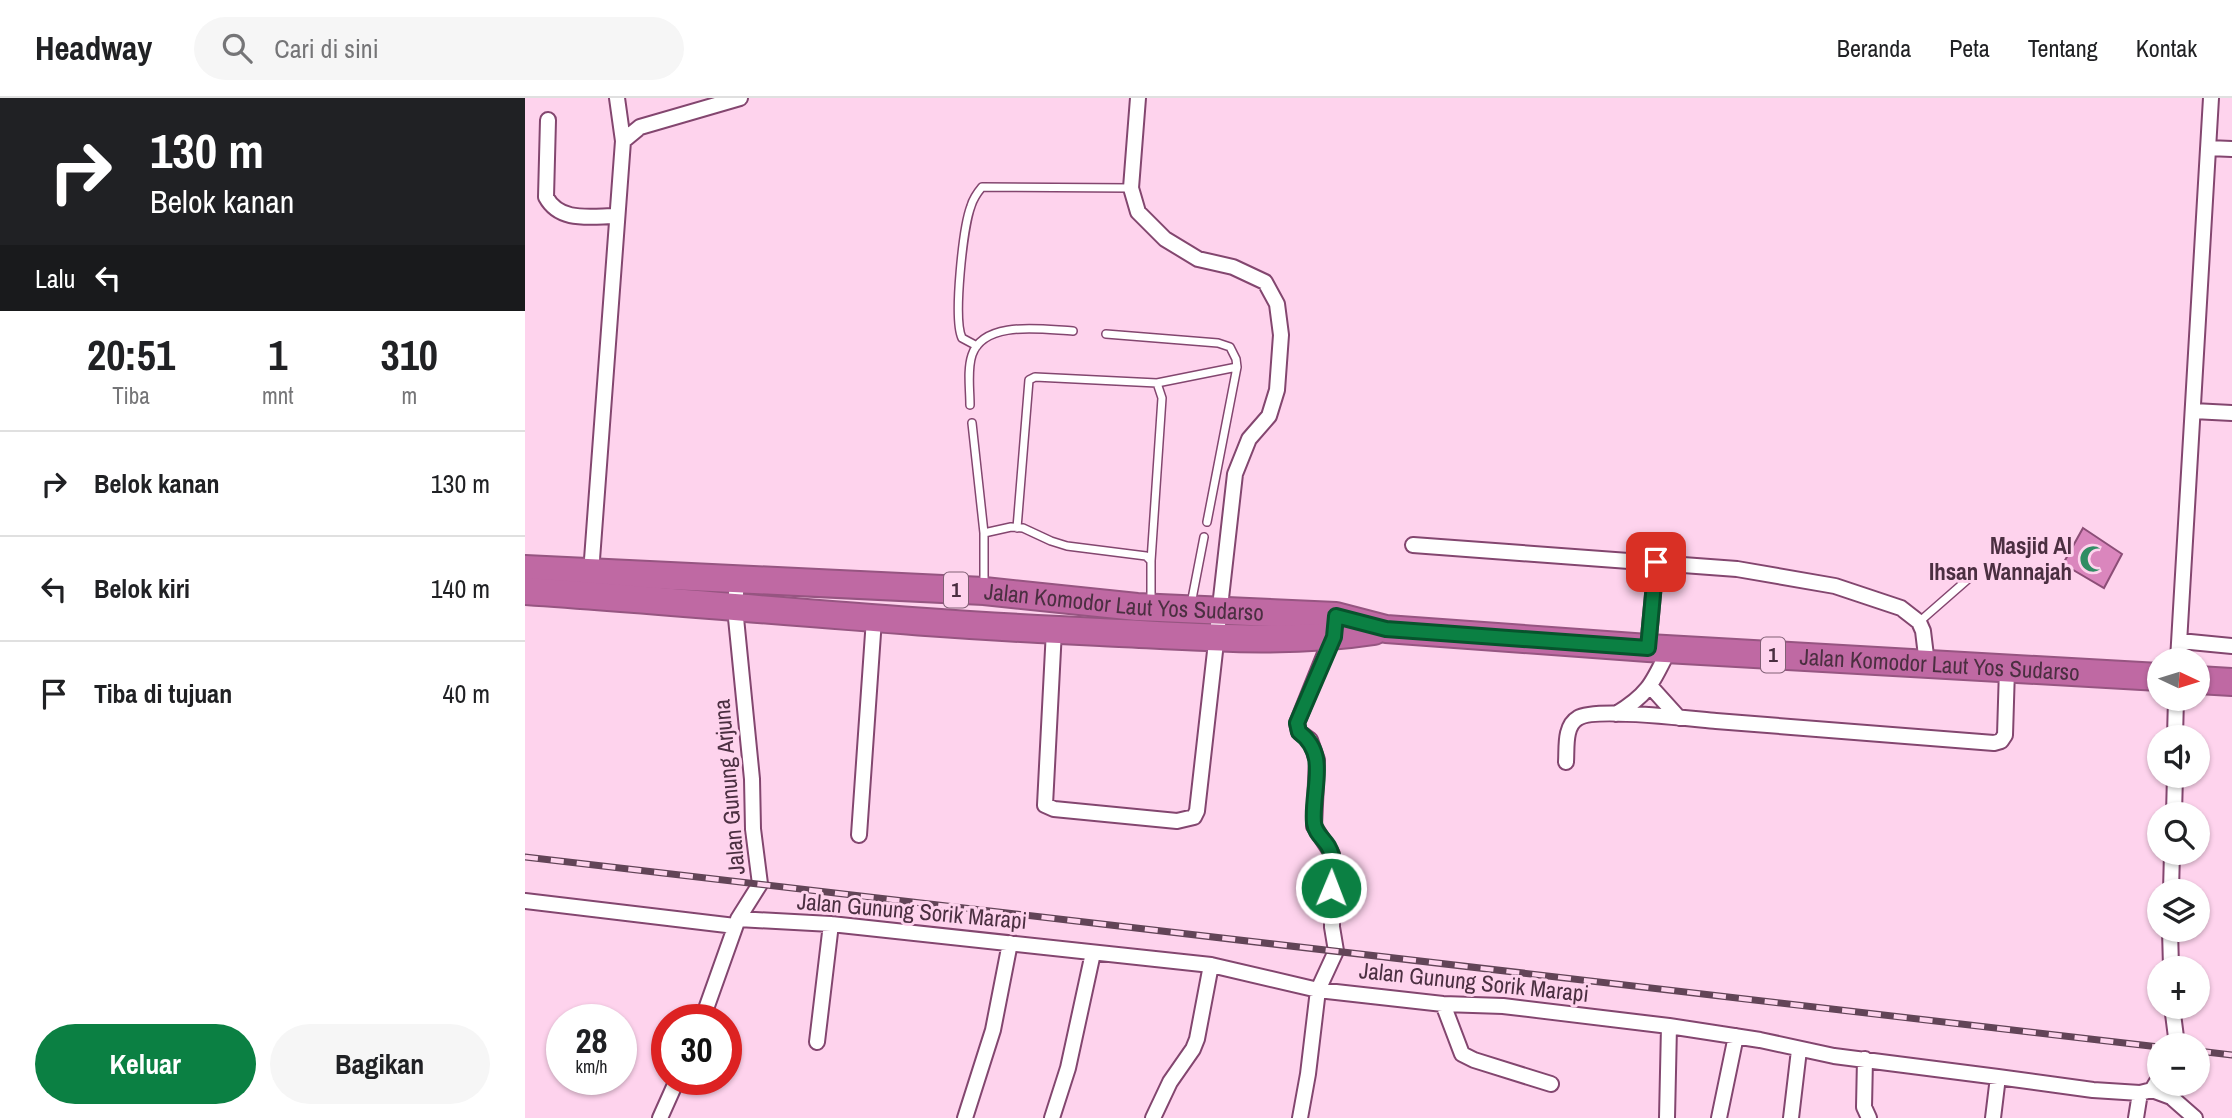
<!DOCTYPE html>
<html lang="id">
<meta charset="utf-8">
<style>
:root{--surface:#fff;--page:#f6f6f6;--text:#202124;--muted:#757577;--line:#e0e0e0;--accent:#0b8043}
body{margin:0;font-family:"Archivo Narrow",sans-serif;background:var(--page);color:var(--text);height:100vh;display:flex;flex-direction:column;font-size:26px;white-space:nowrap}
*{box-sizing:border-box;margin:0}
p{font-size:23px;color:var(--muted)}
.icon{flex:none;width:38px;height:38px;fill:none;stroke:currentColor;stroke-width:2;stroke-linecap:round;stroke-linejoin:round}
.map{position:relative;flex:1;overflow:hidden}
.sheet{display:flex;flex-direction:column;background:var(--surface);width:525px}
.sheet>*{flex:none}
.hud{background:#202124;color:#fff;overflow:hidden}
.needle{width:46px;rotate:94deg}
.controls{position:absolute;left:1622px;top:550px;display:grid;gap:14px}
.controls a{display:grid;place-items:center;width:63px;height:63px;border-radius:50%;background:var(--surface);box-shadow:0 2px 5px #0004;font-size:35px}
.speed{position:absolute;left:21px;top:906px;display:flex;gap:14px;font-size:35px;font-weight:700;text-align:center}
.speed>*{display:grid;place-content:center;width:91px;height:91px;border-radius:50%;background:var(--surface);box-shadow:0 2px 5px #0004;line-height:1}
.speed small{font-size:18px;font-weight:400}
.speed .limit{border:10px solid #d22;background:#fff;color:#111}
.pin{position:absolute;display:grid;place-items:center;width:60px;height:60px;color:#fff;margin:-30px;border-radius:14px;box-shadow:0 4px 10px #0006}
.me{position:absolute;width:77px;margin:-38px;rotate:1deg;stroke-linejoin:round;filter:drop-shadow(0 0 5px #0008)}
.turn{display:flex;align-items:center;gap:24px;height:147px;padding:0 35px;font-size:32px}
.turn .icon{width:91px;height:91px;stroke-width:2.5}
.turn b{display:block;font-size:49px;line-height:60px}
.then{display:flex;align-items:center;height:66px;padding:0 35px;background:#0003;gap:14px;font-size:26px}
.eta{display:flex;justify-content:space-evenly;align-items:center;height:119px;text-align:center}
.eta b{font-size:42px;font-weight:800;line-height:49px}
.button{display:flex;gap:14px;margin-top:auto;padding:14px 35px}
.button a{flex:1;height:80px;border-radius:42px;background:var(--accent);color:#fff;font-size:28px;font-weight:800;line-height:80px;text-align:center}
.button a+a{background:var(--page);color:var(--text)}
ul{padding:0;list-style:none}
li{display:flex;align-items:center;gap:21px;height:105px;padding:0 35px;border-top:2px solid var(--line)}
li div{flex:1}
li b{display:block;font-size:26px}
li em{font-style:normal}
header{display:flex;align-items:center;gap:42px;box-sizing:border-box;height:98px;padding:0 35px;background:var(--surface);border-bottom:2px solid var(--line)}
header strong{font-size:33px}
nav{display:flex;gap:38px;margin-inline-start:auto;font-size:24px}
.search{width:490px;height:63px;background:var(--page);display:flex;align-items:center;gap:18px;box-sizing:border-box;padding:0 24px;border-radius:38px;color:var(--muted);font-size:26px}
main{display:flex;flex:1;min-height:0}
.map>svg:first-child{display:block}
.building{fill:#da86bd;stroke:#8c4e77;stroke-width:2}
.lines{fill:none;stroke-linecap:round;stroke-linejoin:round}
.lane-casing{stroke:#83466f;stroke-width:10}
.street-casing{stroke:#83466f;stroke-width:18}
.highway-casing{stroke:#965581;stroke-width:30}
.lane{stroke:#fff;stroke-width:7}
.street{stroke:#fff;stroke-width:14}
.highway{stroke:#bf69a3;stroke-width:26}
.rail-casing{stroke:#624457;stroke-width:7}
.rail{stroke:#fed3ed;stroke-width:4.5;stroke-dasharray:13;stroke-linecap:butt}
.route-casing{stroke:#07532c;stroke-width:18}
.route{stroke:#0b8043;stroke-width:12}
.labels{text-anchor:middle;stroke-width:6;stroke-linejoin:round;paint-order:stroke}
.shield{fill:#fed3ed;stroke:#816075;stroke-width:2}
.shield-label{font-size:21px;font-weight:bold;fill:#4b2f41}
.poi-label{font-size:23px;font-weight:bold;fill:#4b2f41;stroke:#fed3ed;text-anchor:end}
.street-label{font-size:23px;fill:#4b2f41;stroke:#fed3ed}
</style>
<header>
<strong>Headway</strong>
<div class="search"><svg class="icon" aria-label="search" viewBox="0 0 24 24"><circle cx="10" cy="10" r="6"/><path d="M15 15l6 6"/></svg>Cari di sini</div>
<nav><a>Beranda</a><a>Peta</a><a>Tentang</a><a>Kontak</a></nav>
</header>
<main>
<section class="sheet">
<div class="hud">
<div class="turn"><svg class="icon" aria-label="right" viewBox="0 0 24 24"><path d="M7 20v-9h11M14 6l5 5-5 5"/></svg><div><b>130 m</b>Belok kanan</div></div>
<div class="then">Lalu<svg class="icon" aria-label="left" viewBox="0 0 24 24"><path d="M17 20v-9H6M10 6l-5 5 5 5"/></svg></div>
</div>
<div class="eta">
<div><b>20:51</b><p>Tiba</p></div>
<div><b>1</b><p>mnt</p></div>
<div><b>310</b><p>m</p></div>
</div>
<ul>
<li><svg class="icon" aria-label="right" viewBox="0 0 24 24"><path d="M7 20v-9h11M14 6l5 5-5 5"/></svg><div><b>Belok kanan</b></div><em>130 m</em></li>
<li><svg class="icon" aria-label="left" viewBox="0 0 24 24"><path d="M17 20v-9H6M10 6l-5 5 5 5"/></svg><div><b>Belok kiri</b></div><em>140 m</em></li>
<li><svg class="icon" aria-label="arrive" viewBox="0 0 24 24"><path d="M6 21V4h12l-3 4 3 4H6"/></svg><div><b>Tiba di tujuan</b></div><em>40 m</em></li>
</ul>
<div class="button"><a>Keluar</a><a>Bagikan</a></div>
</section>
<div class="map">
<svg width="1707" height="1020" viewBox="0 0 1707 1020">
<rect width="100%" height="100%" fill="#fed3ed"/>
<path class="building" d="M 1558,430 L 1597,456 L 1579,490 L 1538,466 Z"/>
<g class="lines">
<defs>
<path id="lane" d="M 581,236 L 693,245 L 705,249 L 711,261 L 712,269 L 682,424
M 452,248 L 437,240 C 428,221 438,129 446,108 C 448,101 452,95 457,89 L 606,90
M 632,285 L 712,269
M 445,307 C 445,291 442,272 447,257 C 459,221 520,232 548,233
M 447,325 L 459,435 L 459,488
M 492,430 L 504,282 L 510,279 L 632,285 L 637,300 L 626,463
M 459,435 L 486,429 L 498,430 L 526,443 L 542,448 L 621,458 L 626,463 L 626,506
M 666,506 L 679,439
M 1394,524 L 1442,482"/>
<path id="street" d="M 23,22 L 21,99 C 35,125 66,118 92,118
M 98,43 L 115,29 L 215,0
M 1683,50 L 1707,51
M 1668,313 L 1707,315
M 888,447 L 1212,471 L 1310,488 L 1376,510 L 1394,524 L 1398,533 L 1402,566
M 66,475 L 98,43 L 92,0
M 529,532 L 520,707 L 529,711 L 652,723 L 669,719 L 672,713 L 710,376 L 724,341 L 744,318 L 752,292 L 756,237 L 752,206 L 740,184 L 708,169 L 673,161 L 640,141 L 613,114 L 606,90 L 613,0
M 1655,543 L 1707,548
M 1123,550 L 1131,465
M 1653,562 L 1686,0
M 1126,589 L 1154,620
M 1091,616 C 1124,596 1128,584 1144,551
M 1650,639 L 1651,600
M 1041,664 C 1042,650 1039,628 1053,620 C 1070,609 1167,621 1191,623 C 1284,631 1377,638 1469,645 L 1476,643 L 1480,637 L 1482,571
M 1649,716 L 1650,677
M 334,737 L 349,521
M 1646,793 L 1647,754
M 0,803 L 210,828
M 213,821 L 306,826 L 686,867 L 793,892 L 918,906 L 978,908 L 1144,928 L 1235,942 L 1309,958 L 1473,979 L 1568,992 L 1615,995 L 1627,992 L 1646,999 L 1670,1020
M 1645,831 L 1646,870
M 918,906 L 937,956 L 949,962 L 1026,986
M 1647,908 L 1652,947
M 177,922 L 213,821 L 235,786 L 228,731 L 227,681 L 210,510 L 212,481
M 292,944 L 306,826
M 1340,961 L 1339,1009 L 1344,1020
M 1627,992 L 1634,980
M 135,1020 L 152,982
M 440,1020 L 468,932 L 485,845
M 527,1020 L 543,970 L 568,855
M 628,1020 L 645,984 L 668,951 L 672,941 L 686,867
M 775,1020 L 783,976 L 793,892 L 811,853 L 807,829 L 807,756 L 789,728 L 792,662 L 785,642 L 774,634 L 772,625 L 809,533
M 1142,1020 L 1144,928
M 1194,1020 L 1211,938
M 1266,1020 L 1274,952
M 1468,1020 L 1473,979
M 1611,1020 L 1615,995"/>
<g id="highway">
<path id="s1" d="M 0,471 L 459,493 L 612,509 L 811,518 L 861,531 L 1123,550 L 1634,579"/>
<path d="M 0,493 C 192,506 383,526 575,534 C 665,538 759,547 849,533"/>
<path d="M 1673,582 L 1707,584"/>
</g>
</defs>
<use href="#lane" class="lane-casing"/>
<use href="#street" class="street-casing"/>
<use href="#highway" class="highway-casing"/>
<use href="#lane" class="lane"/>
<use href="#street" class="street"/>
<use href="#highway" class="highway"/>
<defs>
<path id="rail" d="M 0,759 L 1634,949
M 1673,953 L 1707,957"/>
</defs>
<use href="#rail" class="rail-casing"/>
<use href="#rail" class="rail"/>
</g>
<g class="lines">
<defs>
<path id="route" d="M 806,790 C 808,776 811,762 803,748 C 798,740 790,735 789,725 C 786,692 805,657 774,634 L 772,625 L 809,539 L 811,518 L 861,531 L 1123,550 L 1131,464"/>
</defs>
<use href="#route" class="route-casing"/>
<use href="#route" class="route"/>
</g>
<defs>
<symbol id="mosque-bare" viewBox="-9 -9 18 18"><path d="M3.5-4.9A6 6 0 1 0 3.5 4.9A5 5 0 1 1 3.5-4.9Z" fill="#308d64" stroke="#fed3ed" stroke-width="2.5" paint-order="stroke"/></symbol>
</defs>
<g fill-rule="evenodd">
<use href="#mosque-bare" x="1549" y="442" width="38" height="38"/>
</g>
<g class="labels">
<g class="shield">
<rect x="419" y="474.5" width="24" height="35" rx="5"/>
<rect x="1236" y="539.5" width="24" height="35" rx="5"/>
</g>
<g class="shield-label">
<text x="431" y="499">1</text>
<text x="1248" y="564">1</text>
</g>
<g class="poi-label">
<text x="1547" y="456">Masjid Al<tspan x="1547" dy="26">Ihsan Wannajah</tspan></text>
</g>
<g class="street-label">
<text dy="8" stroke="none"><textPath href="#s1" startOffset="600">Jalan Komodor Laut Yos Sudarso</textPath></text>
<text dy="8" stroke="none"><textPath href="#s1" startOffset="1419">Jalan Komodor Laut Yos Sudarso</textPath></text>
<text transform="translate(204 689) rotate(-95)" y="8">Jalan Gunung Arjuna</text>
<text transform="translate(387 813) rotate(5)" y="8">Jalan Gunung Sorik Marapi</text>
<text transform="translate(949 884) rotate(6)" y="8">Jalan Gunung Sorik Marapi</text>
</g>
</g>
</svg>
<div class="controls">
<a><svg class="needle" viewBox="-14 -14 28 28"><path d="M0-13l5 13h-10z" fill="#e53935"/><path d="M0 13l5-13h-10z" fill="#757577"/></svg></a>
<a><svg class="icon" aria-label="sound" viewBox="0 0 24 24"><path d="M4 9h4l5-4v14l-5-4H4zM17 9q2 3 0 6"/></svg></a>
<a><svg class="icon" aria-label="search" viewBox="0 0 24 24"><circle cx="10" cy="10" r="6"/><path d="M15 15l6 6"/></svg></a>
<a><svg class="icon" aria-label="layers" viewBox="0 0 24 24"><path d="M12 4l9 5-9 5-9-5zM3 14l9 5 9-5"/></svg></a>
<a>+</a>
<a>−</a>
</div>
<div class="speed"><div>28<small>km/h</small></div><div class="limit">30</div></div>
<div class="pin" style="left:1131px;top:464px;background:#d93025"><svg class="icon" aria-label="arrive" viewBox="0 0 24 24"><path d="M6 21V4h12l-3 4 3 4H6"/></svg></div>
<svg class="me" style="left:806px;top:790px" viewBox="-20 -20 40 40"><circle r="17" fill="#0b8043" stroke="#fff" stroke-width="3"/><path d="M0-11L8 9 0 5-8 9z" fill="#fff"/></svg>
</div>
</main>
